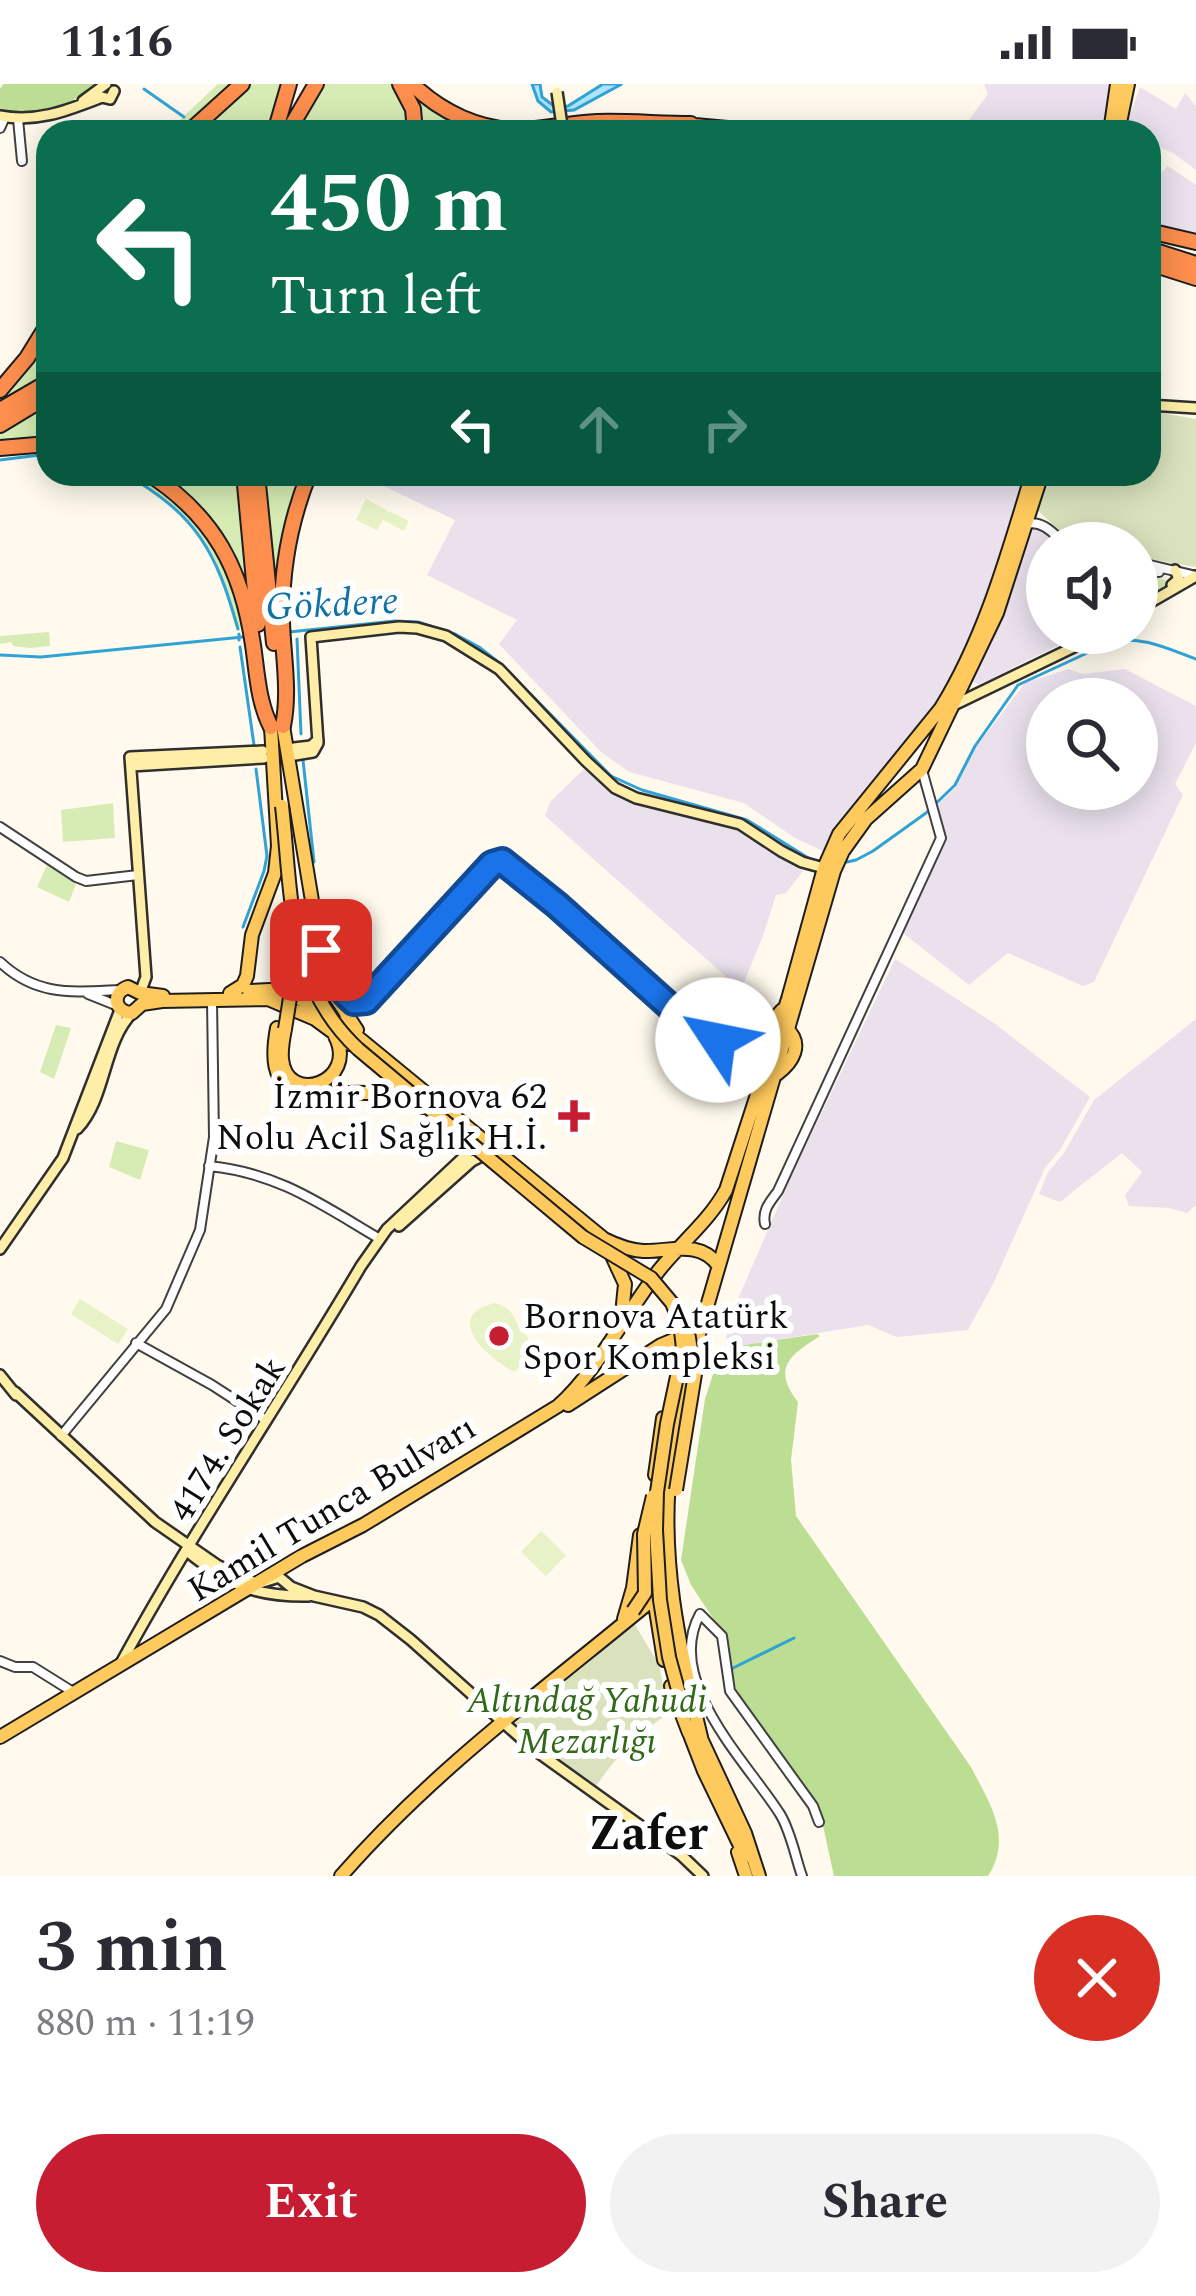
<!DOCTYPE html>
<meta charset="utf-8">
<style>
:root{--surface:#fff;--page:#f2f2f3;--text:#2b2b33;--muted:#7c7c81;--accent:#c61d33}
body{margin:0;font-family:Spectral,serif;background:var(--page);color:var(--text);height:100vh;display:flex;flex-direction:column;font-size:45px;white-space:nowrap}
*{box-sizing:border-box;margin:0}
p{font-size:39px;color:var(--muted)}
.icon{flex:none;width:66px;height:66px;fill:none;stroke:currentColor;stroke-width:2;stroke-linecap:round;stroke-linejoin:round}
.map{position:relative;height:1792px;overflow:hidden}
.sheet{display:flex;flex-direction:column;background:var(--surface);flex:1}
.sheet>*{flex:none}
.hud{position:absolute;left:36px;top:36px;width:1125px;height:366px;border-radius:36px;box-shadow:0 6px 30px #0003;background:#0b6e4f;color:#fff;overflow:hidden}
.tools{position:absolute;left:1026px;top:438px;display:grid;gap:24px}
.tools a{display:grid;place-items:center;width:132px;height:132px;border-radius:50%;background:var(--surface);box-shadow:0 6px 30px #0003;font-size:60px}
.pin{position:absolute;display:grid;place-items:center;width:102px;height:102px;color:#fff;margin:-51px;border-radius:24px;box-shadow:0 6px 18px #0006}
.me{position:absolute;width:132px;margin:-66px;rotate:304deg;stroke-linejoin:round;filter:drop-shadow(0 0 9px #0008)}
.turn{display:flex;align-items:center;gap:42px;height:252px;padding:0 36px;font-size:54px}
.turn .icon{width:156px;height:156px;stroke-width:2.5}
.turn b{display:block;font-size:84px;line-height:102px}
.lanes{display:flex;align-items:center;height:114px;padding:0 36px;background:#0003;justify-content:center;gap:60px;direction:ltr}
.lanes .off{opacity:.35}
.round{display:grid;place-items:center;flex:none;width:126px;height:126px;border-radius:63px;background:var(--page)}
.summary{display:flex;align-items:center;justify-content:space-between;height:204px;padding:0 36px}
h1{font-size:72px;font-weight:700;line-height:90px}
.primary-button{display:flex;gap:24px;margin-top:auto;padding:24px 36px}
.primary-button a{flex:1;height:138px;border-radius:72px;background:var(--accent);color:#fff;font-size:48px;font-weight:700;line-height:138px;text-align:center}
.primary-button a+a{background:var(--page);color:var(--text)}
.status{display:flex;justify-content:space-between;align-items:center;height:84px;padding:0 60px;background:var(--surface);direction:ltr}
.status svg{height:33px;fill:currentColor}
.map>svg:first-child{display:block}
.industrial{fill:#eae1ed;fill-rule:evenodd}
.green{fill:#d6ecb4}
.forest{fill:#bbde93}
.cemetery{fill:#d9e2bd}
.pitch{fill:#e7f2c7}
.water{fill:#aee4fa;stroke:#31a2d5;stroke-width:3}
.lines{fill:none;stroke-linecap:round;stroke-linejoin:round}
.stream{stroke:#31a2d5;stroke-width:3}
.tertiary-casing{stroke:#404040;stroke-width:12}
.secondary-casing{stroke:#2f2f2f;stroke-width:14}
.primary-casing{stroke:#1e1e1e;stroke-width:16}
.motorway-casing{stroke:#1e1e1e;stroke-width:18}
.tertiary{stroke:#fff;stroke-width:8}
.secondary{stroke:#ffeea8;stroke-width:9}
.primary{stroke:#ffca5d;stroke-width:12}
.motorway{stroke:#fd8e4d;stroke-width:14}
.secondary-bridge-casing{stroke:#2f2f2f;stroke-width:14;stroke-linecap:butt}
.primary-bridge-casing{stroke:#1e1e1e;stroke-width:16;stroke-linecap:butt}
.secondary-bridge{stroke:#ffeea8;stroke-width:9}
.primary-bridge{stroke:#ffca5d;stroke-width:12}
.route-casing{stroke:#114b97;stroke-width:30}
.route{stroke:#1a73e8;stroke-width:21}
.poi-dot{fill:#c61d33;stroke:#fff;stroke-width:4.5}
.labels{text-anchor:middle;stroke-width:12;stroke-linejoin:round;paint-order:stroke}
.poi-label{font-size:36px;fill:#0d0d0d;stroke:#fff;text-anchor:end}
.street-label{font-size:36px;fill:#0d0d0d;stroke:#fff}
.park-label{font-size:36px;font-style:italic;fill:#316919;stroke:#fff}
.water-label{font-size:39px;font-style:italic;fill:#0f71a6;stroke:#fff}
.district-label{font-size:48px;font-weight:bold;fill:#0d0d0d;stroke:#fff}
</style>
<div class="status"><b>11:16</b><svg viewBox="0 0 49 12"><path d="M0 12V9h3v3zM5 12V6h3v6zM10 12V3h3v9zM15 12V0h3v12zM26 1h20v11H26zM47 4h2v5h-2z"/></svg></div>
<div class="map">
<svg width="1196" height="1792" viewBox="0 0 1196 1792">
<rect width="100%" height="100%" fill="#fffaed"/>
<path class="industrial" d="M 984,0 L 1112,0 L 1104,48 L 960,48 L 988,10 Z
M 1140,3 L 1176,25 L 1185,9 L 1196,22 L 1196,86 L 1173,69 L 1149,59 L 1149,48 L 1124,48 Z
M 1168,82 L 1196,101 L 1196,155 L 1161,143 L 1149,130 L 1149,101 Z
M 358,390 L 1029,390 L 997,493 L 951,598 L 937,621 L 829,755 L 823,767 L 795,754 L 744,719 L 629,688 L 601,668 L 499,560 L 517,536 L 427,491 L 455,436 Z
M 1037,442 L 1062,459 L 1047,459 L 1047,549 L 1082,549 L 989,596 L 979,600 L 970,597 L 1032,443 Z
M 1068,585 L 1083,590 L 1125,585 L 1196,622 L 1196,659 L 1175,700 L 1183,711 L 1094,898 L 1083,902 L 1008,869 L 969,901 L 903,849 L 944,757 L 935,723 L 956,703 L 976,663 L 1025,599 ZM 1047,615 L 1137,615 L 1137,705 L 1047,705 Z
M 584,685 L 610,706 L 629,715 L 733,744 L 803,787 L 786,809 L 776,811 L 763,852 L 741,906 L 545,732 L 550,718 Z
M 895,875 L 994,939 L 1090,1013 L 1060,1066 L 1045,1084 L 993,1200 L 968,1246 L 897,1253 L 868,1241 L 725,1264 L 728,1238 L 790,1095 Z
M 1196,935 L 1196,1121 L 1187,1129 L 1169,1124 L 1129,1122 L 1125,1111 L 1142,1088 L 1122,1069 L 1060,1118 L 1039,1110 L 1048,1088 L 1064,1069 L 1094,1016 Z"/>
<path class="green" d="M 218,0 L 235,0 L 179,48 L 167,48 Z
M 245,0 L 282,0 L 270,48 L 194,48 Z
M 320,0 L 395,0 L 406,15 L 410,48 L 298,48 L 309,17 Z
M 408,0 L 418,10 L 509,48 L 418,48 Z
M 48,243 L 48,291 L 0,319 L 0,309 Z
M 48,319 L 48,357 L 0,361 L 0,347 Z
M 126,390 L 144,390 L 201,438 L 234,495 L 244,542 L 236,544 C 229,523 224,500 216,478 C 200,439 160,412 126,390 Z
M 158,390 L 237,390 L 250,512 L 239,482 L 220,450 Z
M 261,390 L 303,390 L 278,536 Z
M 1137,490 L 1170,497 L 1173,499 L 1137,524 Z
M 49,548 L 50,562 L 30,564 L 13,562 L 11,558 L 0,560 L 0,552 Z
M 113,719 L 115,754 L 63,758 L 61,726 Z
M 47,781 L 76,800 L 69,818 L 37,803 Z
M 56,941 L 71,944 L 54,995 L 40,988 Z
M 116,1057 L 149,1066 L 140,1096 L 109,1083 Z"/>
<path class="forest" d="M 3,0 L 99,0 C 68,23 39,33 0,25 L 0,5 Z
M 817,1250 L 820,1252 C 791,1271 771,1283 798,1318 L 791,1376 L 796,1432 L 971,1683 C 990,1720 1013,1753 988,1792 L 834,1792 L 818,1719 L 778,1670 L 737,1611 L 726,1554 L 691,1501 L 681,1476 L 705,1315 L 719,1272 L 725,1264 Z"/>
<path class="cemetery" d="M 1149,327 L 1196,335 L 1196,483 L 1137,473 L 1137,459 L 1072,458 L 1034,423 L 1046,390 L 1149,390 Z
M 634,1539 L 659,1581 L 669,1629 C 639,1649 615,1673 595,1704 L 520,1647 L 512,1637 L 532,1617 Z"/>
<path class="pitch" d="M 366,415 L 387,426 L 386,430 L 389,427 L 409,437 L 404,447 L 383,436 L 377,446 L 356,436 Z
M 80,1215 L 128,1245 L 118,1260 L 71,1230 Z
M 495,1219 C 513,1224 512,1232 521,1246 C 523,1249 526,1250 528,1254 C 534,1267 522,1280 515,1288 C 493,1278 438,1232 495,1219 Z
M 541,1447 L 566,1471 L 546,1492 L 521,1468 Z"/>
<path class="water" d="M 532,0 L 540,0 L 542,13 L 555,23 L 568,22 L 603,0 L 622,0 L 574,26 L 551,28 L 538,17 Z"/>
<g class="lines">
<path class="stream" d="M 144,5 L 184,33
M 0,376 L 48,370
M 125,390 C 197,431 216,467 238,545
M 289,548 L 395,537 L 418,538 L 455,550 L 479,563 L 502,581 L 611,692 L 642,706 L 747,736 L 810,775
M 239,550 L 239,556
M 297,555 L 301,650
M 240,563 L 254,661
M 0,571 L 41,573 L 243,553
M 303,676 L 314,778
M 847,778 L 856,776 L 873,767 L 926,729 L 955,701 L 975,662 L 1018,601 L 1113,557 C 1143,552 1168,565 1196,575
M 243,843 L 264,787 L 267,772 L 256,685
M 731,1585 L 794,1554"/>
<defs>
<path id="tertiary" d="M 18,35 L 22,77
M 0,44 L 5,33
M 1027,440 C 1042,436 1053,449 1064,459
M 1137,478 L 1196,492
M 1137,484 L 1159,488
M 0,743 L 76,793 L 86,797 L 138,791
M 0,878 C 37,913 73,908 120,906
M 88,910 L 118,922
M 209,1082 C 279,1089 322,1121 380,1155
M 765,1140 C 762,1126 770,1118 778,1107 L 941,754 L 922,686
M 136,1259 L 212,1301 L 266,1336
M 61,1352 L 166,1225 L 200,1146 L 214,1053 L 212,917
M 0,1577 L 15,1583 L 33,1583 L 73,1608
M 802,1792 C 795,1772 791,1748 780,1730 C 747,1678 663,1597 700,1530 L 722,1552 L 730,1607 L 813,1722 L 819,1738"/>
<path id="secondary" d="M 83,17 L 106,0
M 0,32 C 38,39 68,26 102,13 L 110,15 L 114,7
M 1149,321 L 1196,324
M 1172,501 L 1179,495 L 1175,486
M 1137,526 L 1196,492
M 956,620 L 1074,563 L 1096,549
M 294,664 L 311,662 L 318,656
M 295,671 L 313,668 L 318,659 L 311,553 L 399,543 L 417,544 L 446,552 L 499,585 L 586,677 L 615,704 L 636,714 L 740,740 L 781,767 L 802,778 L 824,784
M 131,682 L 264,674
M 140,909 L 146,893 L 130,673 L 263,667
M 77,1045 C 107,1013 102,961 132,929
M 399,1142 L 472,1077 L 482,1072
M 0,1165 L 63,1074 L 120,926
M 0,1291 L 16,1311
M 15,1308 L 155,1438 L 217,1481 L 257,1500 L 279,1493 L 291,1503 L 314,1512 L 363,1523 L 379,1531 L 411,1556 L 532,1664 L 681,1771 L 703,1792
M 188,1468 C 229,1501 255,1513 309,1512
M 120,1581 C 194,1445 282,1316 361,1182 L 387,1145 L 468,1069 L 469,1061"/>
<path id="primary" d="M 1110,48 L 1117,0
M 1118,48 L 1128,0
M 283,642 L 319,859 L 330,889 L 353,917 L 364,918 L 374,912 L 492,780 L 499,777
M 499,777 L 508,779 L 702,950 C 735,963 760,953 782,926
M 310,853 L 319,888 L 357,946
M 287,882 L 288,831
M 249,907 L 270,906 L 295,912 L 344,942 L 604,1155 C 616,1161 629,1166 643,1167 C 669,1168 699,1155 718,1181
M 230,909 L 243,901 L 247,892 L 252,851 L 275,789 L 278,762 L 271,643
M 142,920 L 162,917 L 268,915 L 315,935 L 349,960
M 142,920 L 132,929 C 114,928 111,909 128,903 L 140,909 L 163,912
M 277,944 C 262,1025 312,1007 367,1009 C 387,1010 405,1015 423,1023
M 285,945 C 283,955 281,965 282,975 C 287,1023 359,998 335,952
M 777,990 C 793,978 804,960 786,944
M 613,1174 L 625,1200 L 622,1230
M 697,1257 L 834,787 L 843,767 L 866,735 L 922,685 L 997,529 L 1042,390
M 690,1287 C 683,1317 675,1348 671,1378 C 659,1472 679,1563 701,1653
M 568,1321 L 661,1261 L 680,1253 L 677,1248
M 655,1391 L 663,1334
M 655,1520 L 664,1576
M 624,1535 L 633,1504 L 640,1451
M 671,1602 L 689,1649
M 687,1643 L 704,1687 L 745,1772
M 699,1650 L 745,1749 L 759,1792
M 0,1653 L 302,1472 L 363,1441 L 558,1322 C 596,1289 627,1227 660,1185 C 682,1158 709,1137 726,1106 L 788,915 L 824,784 L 839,750 L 941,624 C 985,553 1008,469 1032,390
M 738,1768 L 746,1792
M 341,1792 C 436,1683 553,1599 663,1507 L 670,1495"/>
<path id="motorway" d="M 400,0 L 413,25 L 415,48
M 412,0 C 441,28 480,47 522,46 C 547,45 572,39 597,38 C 628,37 660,40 691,40
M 684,41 L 760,48
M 289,46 L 316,0
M 189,48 L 242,0
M 275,48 L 289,0
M 1149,147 L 1196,158
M 1149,165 L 1196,180
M 1149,179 L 1196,194
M 0,306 L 27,274 L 48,240
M 0,326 L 48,298
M 0,341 L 48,312
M 0,364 L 48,360
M 149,390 C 214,432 242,485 253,561 C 257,588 258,618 271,643
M 244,390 L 258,540
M 257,390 L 274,559
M 283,642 C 290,607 283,572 282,538 C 281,487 290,437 309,390"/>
</defs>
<use href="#tertiary" class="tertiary-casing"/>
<use href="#secondary" class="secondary-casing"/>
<use href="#primary" class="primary-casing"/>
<use href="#motorway" class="motorway-casing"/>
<use href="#tertiary" class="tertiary"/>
<use href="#secondary" class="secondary"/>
<use href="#primary" class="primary"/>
<use href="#motorway" class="motorway"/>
<defs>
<path id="secondary-bridge" d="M 557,8 L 563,48"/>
<path id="primary-bridge" d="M 282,722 C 292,811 287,899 358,965 L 583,1153 L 651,1194 L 672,1219 L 680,1239 L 683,1264 L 667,1340 L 657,1408 L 656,1446 L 660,1516 L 669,1573 L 680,1613
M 285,945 L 295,883
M 676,1406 L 695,1290 L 687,1242
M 633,1527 L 645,1509 L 644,1450 L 653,1412"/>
</defs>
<use href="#secondary-bridge" class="secondary-bridge-casing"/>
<use href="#primary-bridge" class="primary-bridge-casing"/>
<use href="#secondary-bridge" class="secondary-bridge"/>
<use href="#primary-bridge" class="primary-bridge"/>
</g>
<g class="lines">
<defs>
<path id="route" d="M 321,866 C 328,887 337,903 354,918 L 366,917 L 492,780 L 502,777 L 557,821 L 696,946 L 718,956"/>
</defs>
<use href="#route" class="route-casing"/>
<use href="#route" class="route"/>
</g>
<g class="poi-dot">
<path d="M568 1014h12v12h12v12h-12v12h-12v-12h-12v-12h12z"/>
<circle cx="499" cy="1252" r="12"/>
</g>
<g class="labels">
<g class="poi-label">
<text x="547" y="1024">İzmir Bornova 62<tspan x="547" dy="41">Nolu Acil Sağlık H.İ.</tspan></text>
<text x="523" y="1244" text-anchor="start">Bornova Atatürk<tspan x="523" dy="41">Spor Kompleksi</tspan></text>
</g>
<g class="street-label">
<text transform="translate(226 1354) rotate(-58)" y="13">4174. Sokak</text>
<text transform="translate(331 1423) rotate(-31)" y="13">Kamil Tunca Bulvarı</text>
</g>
<g class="park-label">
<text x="587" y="1628">Altındağ Yahudi<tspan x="587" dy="41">Mezarlığı</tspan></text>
</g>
<g class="water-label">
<text transform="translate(332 518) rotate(-3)" y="14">Gökdere</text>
</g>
<g class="district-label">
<text x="648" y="1765">Zafer</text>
</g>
</g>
</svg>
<div class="tools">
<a><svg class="icon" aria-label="sound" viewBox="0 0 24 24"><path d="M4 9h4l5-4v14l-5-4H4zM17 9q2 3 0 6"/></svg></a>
<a><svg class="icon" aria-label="search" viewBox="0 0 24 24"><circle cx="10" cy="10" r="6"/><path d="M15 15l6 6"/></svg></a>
</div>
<div class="pin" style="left:321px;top:866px;background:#d93025"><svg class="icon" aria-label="arrive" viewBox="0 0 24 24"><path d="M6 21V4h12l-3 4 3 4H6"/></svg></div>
<svg class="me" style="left:718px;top:956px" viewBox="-20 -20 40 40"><circle r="19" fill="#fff"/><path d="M0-13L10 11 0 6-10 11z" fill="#1a73e8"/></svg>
<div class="hud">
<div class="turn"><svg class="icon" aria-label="left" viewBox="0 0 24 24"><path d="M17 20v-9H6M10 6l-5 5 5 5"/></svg><div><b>450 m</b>Turn left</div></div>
<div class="lanes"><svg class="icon" aria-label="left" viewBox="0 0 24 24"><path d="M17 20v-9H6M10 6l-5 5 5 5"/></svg><svg class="icon off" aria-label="ahead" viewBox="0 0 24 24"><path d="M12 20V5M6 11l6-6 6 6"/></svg><svg class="icon off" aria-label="right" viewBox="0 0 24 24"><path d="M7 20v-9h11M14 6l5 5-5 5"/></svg></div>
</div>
</div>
<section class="sheet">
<div class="summary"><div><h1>3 min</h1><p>880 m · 11:19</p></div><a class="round" style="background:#d93025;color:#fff"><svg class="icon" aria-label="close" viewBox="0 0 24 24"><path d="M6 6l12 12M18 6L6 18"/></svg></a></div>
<div class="primary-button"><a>Exit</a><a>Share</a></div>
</section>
